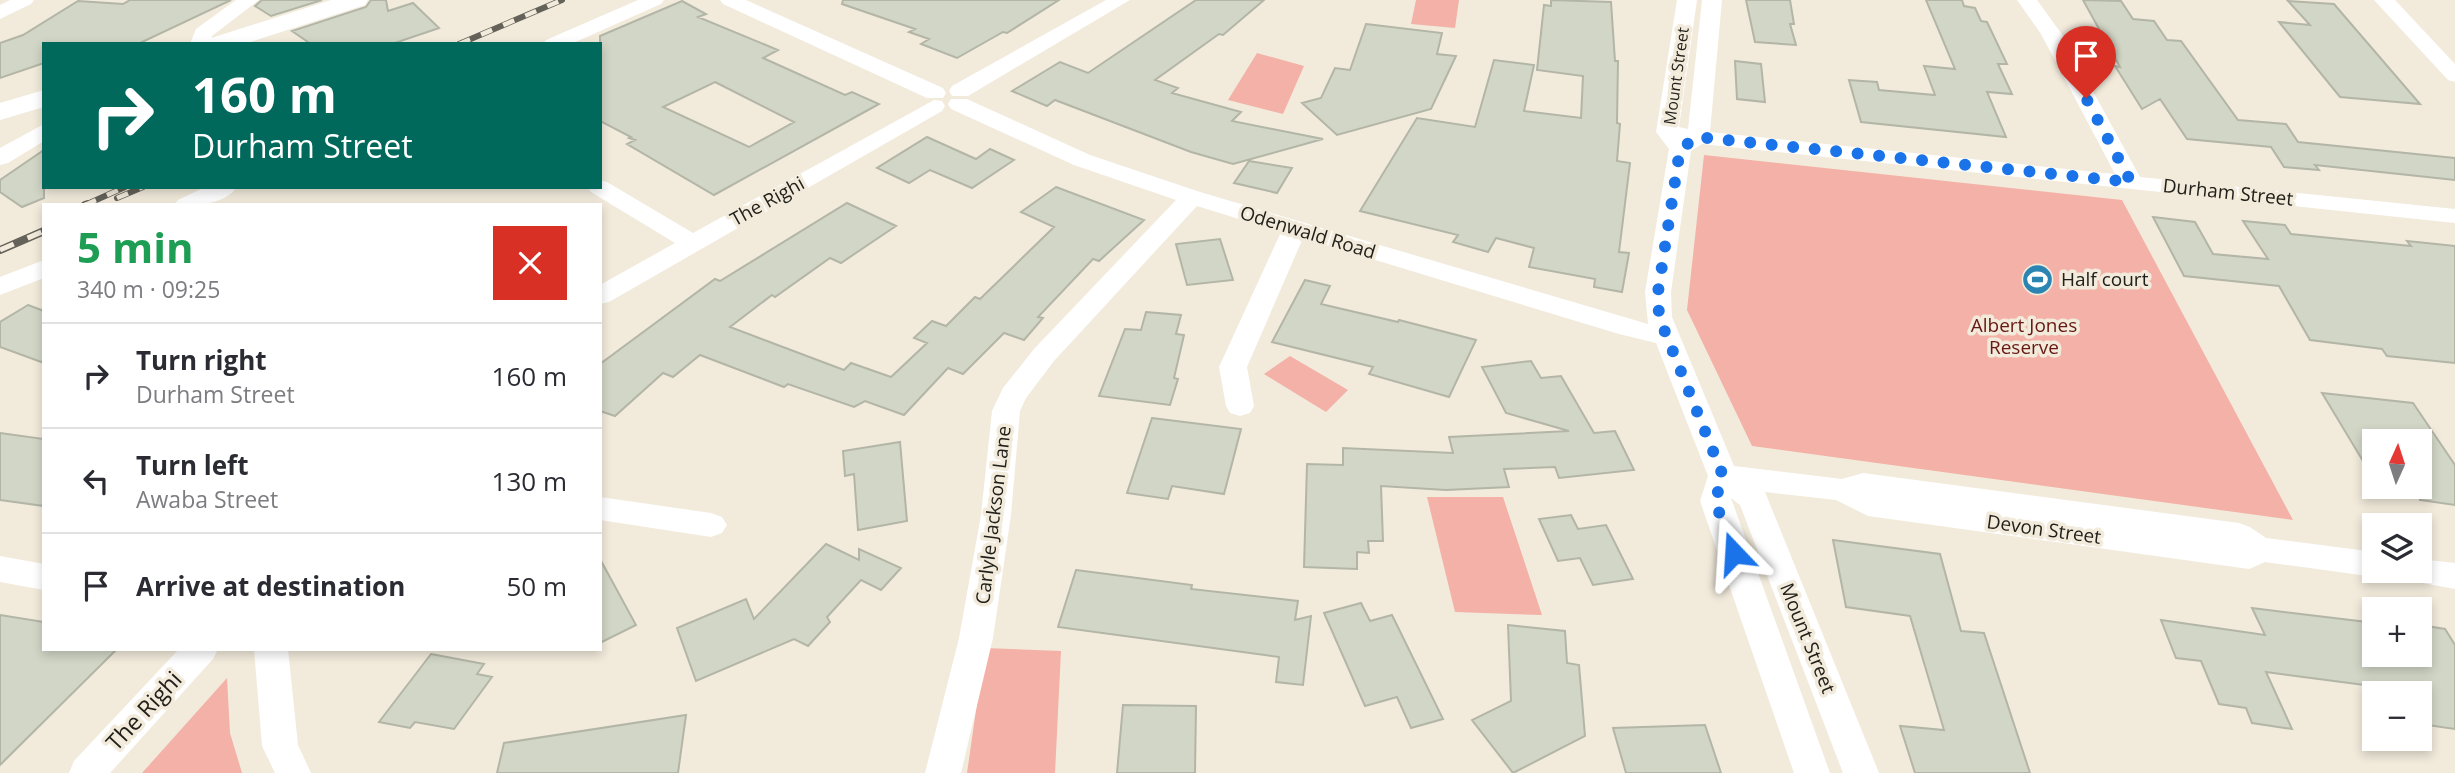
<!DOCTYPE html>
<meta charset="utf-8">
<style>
:root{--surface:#fff;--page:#f7f7f7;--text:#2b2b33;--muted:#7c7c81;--line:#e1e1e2}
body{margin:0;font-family:"Open Sans",sans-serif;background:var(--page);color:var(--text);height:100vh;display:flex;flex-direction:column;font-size:26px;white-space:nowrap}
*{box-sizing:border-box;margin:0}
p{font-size:23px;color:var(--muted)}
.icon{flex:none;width:38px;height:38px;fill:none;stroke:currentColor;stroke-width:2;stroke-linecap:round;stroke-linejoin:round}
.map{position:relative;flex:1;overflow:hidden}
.side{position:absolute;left:42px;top:203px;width:560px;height:448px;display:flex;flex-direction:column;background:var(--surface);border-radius:0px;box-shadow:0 4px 10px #0003}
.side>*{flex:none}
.guide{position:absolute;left:42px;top:42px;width:560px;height:147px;border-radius:0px;box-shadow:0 4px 10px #0003;background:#00695c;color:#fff;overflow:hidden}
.needle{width:46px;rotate:3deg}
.controls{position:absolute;left:2362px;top:429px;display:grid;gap:14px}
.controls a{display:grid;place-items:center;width:70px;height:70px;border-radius:0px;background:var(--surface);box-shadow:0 4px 10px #0003;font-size:35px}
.pin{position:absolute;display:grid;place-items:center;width:60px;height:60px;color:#fff;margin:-72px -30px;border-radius:50% 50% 50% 0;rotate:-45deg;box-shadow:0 0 7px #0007}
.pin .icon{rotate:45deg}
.me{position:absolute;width:77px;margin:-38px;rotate:340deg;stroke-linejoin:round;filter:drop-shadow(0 0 5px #0008)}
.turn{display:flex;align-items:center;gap:24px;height:147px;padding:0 35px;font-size:32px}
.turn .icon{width:91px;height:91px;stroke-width:2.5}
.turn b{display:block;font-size:49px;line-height:60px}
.round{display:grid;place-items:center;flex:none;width:74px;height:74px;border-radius:0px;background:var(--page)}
.summary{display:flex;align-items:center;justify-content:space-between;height:119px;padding:0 35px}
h1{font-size:42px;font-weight:700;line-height:52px;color:#1e9e55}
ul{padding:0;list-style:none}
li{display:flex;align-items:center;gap:21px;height:105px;padding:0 35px;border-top:2px solid var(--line)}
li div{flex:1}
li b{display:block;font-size:26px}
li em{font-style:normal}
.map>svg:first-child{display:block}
.green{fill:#f3b1a7}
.building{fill:#d2d6c6;stroke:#b3b6a6;stroke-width:2;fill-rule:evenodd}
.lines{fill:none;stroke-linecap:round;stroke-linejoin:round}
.minor{fill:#fff;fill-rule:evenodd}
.tertiary{fill:#fff;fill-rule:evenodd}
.rail-far1-casing{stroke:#656259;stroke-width:6}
.rail-casing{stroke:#656259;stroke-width:8}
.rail-far1{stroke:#f2ebdc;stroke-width:4.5;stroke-dasharray:12;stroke-linecap:butt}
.rail{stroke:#f2ebdc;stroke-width:5;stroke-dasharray:15;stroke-linecap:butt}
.route{stroke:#1a73e8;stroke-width:12;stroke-dasharray:0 21.6}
.labels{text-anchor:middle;stroke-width:7;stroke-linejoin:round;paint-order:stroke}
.far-street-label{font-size:16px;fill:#22201a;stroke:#f2ebdc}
.street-label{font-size:19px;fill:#22201a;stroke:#f2ebdc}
.poi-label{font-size:19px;fill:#22201a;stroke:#f2ebdc;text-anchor:start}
.park-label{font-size:19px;fill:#681812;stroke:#f2ebdc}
.near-street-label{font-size:23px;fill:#22201a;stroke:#f2ebdc}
</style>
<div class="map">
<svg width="2455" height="773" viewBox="0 0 2455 773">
<rect width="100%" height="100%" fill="#f2ebdc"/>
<path class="green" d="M 1416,0 L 1459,0 L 1455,28 L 1411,24 Z
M 1257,53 L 1304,66 L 1283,114 L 1228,100 Z
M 1704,155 L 2122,200 L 2293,520 L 1752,446 L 1687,310 Z
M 1290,356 L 1348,390 L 1326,412 L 1264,374 Z
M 1427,497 L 1503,497 L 1542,615 L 1455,612 Z
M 985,648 L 1061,651 L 1055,773 L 967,773 Z
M 227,678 L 230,733 L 242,773 L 142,773 Z"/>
<path class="building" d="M 130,0 L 231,0 L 138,44 L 44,44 L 44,63 L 0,78 L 0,43 L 23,35 L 78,1 L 123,4 Z
M 262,0 L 322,0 L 271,16 L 255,6 Z
M 371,0 L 386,0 L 388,11 L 413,3 L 439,28 L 392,44 L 311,44 L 292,31 L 366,7 Z
M 843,0 L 1059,0 L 1007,33 L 1003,32 L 957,58 L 921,44 L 929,39 L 909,32 L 915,29 L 842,4 Z
M 1196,0 L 1264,0 L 1223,35 L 1219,34 L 1155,80 L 1178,88 L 1172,93 L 1241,112 L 1232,121 L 1323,139 L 1233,164 L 1191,152 L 1055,100 L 1047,106 L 1012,91 L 1060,62 L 1088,73 Z
M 1551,0 L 1611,2 L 1615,61 L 1618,61 L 1617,123 L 1620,124 L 1617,161 L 1630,163 L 1619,252 L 1629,253 L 1622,292 L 1594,287 L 1595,279 L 1529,267 L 1534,248 L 1496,238 L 1488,252 L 1453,242 L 1458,235 L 1360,211 L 1417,118 L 1475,127 L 1494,60 L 1534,65 L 1524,111 L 1581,118 L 1583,76 L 1537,70 L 1544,5 L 1551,6 Z
M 1746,0 L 1790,0 L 1794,24 L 1790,24 L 1796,45 L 1755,42 Z
M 1926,0 L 1962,0 L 1964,6 L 1975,8 L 1981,21 L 1987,22 L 2007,64 L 1998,64 L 2012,94 L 1987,92 L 2006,137 L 1861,122 L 1849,80 L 1877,82 L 1879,90 L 1935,95 L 1924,66 L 1955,69 Z
M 2083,0 L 2121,1 L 2133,19 L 2154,21 L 2167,40 L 2181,41 L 2238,120 L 2286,124 L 2298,142 L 2455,158 L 2455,180 L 2315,165 L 2319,170 L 2284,167 L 2271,147 L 2187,139 L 2160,99 L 2142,109 L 2115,66 L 2120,67 Z
M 682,1 L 706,14 L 698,17 L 778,50 L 763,58 L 845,95 L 852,92 L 879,104 L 714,195 L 627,144 L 635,140 L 629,138 L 631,137 L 600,121 L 600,36 ZM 715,82 L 794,122 L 749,147 L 663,107 Z
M 2288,1 L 2334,4 L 2420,104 L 2340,97 L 2279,22 L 2310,25 Z
M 1366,24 L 1442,33 L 1437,54 L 1456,56 L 1431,109 L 1337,135 L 1302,103 L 1321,98 L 1335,68 L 1350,70 Z
M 1735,61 L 1761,64 L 1765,102 L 1737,99 Z
M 927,137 L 976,159 L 990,149 L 1014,160 L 972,188 L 930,170 L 909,183 L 877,168 Z
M 44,150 L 44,198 L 22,207 L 0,192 L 0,180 Z
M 1249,161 L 1292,168 L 1277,193 L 1234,183 Z
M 1056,187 L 1144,220 L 1099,261 L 1093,259 L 1038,317 L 1043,318 L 1024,340 L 1004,333 L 963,374 L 948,368 L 904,415 L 865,401 L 854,407 L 788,384 L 784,387 L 700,355 L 673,377 L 663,373 L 615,416 L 600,411 L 600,364 L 715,279 L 720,281 L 847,203 L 896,226 L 841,263 L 830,258 L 775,297 L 772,295 L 730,327 L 844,370 L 851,363 L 891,377 L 927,343 L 914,338 L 932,321 L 946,326 L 975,297 L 980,299 L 1054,227 L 1021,212 Z
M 2153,217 L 2195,222 L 2213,254 L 2268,259 L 2243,221 L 2285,225 L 2291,234 L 2411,246 L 2407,241 L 2455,246 L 2455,363 L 2387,356 L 2382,349 L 2310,340 L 2279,286 L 2184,276 Z
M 1220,239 L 1233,280 L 1187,285 L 1176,244 Z
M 1305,280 L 1330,286 L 1321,304 L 1398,322 L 1399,320 L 1476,340 L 1449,397 L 1369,374 L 1373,367 L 1272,342 Z
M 28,305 L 44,311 L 44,363 L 0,347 L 0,322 Z
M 1146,312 L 1181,315 L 1176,334 L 1184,335 L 1174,378 L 1178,379 L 1170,405 L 1099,396 L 1125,329 L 1141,330 Z
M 1531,361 L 1541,378 L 1561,376 L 1594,433 L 1615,431 L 1634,470 L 1559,478 L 1555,467 L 1504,469 L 1509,487 L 1446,490 L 1381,486 L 1383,541 L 1368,541 L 1369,553 L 1357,552 L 1357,569 L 1304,567 L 1307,464 L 1343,465 L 1343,448 L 1453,453 L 1449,437 L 1569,431 L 1506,413 L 1482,367 Z
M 2322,393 L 2413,403 L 2455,465 L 2455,505 L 2420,500 L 2420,441 L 2375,441 L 2375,481 Z
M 1152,418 L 1241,429 L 1224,494 L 1172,486 L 1168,499 L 1127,493 Z
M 0,433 L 44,439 L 44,506 L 0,500 Z
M 900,442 L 907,521 L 858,530 L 854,474 L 845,476 L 843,451 Z
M 1571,515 L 1578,529 L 1606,525 L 1633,579 L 1593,585 L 1580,558 L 1558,561 L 1539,519 Z
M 1833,540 L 1940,554 L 1961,631 L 1984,633 L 2030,773 L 1915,773 L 1900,726 L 1944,730 L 1910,616 L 1846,607 Z
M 826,544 L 859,560 L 859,549 L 901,568 L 881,590 L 861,580 L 827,617 L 830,622 L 808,646 L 794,639 L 696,681 L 677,628 L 746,599 L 754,619 Z
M 600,559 L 636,625 L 600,643 Z
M 1076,570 L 1192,585 L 1191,589 L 1298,601 L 1295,620 L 1311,616 L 1303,685 L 1276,682 L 1279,657 L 1058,627 Z
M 1361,603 L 1370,621 L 1392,615 L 1443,719 L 1411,728 L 1397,697 L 1365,706 L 1324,613 Z
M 2252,608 L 2375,623 L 2375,654 L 2420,654 L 2420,625 L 2445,629 L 2455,645 L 2455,729 L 2420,724 L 2420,693 L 2376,693 L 2372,686 L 2266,672 L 2292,729 L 2252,723 L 2246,708 L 2219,704 L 2201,661 L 2176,658 L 2161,620 L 2265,635 Z
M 0,615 L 44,622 L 44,649 L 117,649 L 0,765 Z
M 1508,625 L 1565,631 L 1567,663 L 1579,665 L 1585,736 L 1513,773 L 1472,720 L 1511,701 Z
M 431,654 L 484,664 L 477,674 L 492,677 L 454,729 L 415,722 L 410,728 L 379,722 Z
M 1123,705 L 1196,706 L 1195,773 L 1117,773 Z
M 686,715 L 678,773 L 497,773 L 504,743 Z
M 1705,725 L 1721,773 L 1626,773 L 1613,728 Z"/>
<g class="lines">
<path class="minor" d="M 10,0 L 34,0 L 31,4 L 0,19 L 0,5 Z
M 236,0 L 259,0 L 212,36 L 210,44 L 190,44 L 196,29 Z
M 638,0 L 664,0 L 661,4 L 571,44 L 543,44 L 546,40 Z
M 720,0 L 746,0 L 943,88 L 946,93 L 943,98 L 927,98 L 723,4 Z
M 1106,0 L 1130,0 L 968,96 L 952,96 L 949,91 L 952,86 Z
M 1677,0 L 1697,0 L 1679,127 L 1688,129 L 1702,0 L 1722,0 L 1710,132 L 2115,174 L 2041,34 L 2017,0 L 2037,0 L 2061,33 L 2140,177 L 2455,209 L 2455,223 L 1702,144 L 1691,151 L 1671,292 L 1672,317 L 1734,466 L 1842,479 L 1863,473 L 2239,523 L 2250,527 L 2266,538 L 2375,552 L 2375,570 L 2388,570 L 2386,574 L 2375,577 L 2265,562 L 2249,569 L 1868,516 L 1836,500 L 1765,492 L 1879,773 L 1843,773 L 1740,505 L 1731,498 L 1830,773 L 1794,773 L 1700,501 L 1708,476 L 1656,343 L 1619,334 L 1303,238 L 1247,367 L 1254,406 L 1250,413 L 1240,416 L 1230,413 L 1226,406 L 1219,367 L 1281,232 L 1197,206 L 1054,361 L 1026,398 L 1020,411 L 1011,515 L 993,638 L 961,773 L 925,773 L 959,638 L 981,515 L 992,411 L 1003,388 L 1034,349 L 1176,200 L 1074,165 L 951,109 L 948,104 L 951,99 L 967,99 L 1090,155 L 1200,192 L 1648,324 L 1645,292 L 1669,149 L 1656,132 Z
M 2374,0 L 2395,0 L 2455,64 L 2455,82 L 2448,80 Z
M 934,100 L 942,101 L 945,106 L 942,111 L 609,302 L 600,304 L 600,285 L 675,243 L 591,192 L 587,187 L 600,187 L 600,180 L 607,182 L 693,233 Z
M 44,124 L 44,141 L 8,163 L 0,165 L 0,148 Z
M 205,187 L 237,187 C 223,206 195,205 174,205 L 178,200 Z
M 44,260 L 44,278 L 0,295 L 0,277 Z
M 600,497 L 711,513 L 722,517 L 727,525 L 722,533 L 711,537 L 600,520 Z
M 0,556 L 44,564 L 44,590 L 0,582 Z
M 2420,559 L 2455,563 L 2455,589 L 2401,579 L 2396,570 L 2420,570 Z
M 179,649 L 218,649 L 213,659 L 110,773 L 69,773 L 74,761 Z
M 254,649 L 288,649 L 298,745 L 311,773 L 275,773 L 262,746 Z"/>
<path class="tertiary" d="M 331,0 L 368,0 L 365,5 L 244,44 L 205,44 L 208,39 Z
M 44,90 L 44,107 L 0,120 L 0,103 Z"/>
<defs>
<path id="rail-far1" d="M 459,44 L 562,0
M 117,198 L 143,187
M 85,205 L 125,187"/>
<path id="rail" d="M 85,205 L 88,204
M 0,250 L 44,231"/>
</defs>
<use href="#rail-far1" class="rail-far1-casing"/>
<use href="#rail" class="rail-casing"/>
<use href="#rail-far1" class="rail-far1"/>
<use href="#rail" class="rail"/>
</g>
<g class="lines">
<path class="route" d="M 1734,553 L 1715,501 L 1723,476 L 1659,317 L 1658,292 L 1680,149 L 1698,137 L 2131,182 L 2086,98"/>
</g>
<defs>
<symbol id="stadium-disc" viewBox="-11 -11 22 22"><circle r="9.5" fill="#2b85b3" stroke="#f2ebdc"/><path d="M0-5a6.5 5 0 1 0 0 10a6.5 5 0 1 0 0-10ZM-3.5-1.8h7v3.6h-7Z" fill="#fff"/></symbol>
</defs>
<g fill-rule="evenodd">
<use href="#stadium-disc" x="2020" y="262" width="35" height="35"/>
</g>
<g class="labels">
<g class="far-street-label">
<text transform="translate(1676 76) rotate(-82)" y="6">Mount Street</text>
</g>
<g class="street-label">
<text transform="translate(2228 192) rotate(6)" y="7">Durham Street</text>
<text transform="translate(767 201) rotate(-29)" y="7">The Righi</text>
<text transform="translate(1308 232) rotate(17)" y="7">Odenwald Road</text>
<text transform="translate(993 515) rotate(-83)" y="7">Carlyle Jackson Lane</text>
<text transform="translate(2044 529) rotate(8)" y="7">Devon Street</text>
<text transform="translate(1808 638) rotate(68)" y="7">Mount Street</text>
</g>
<g class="poi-label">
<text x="2061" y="286">Half court</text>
</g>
<g class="park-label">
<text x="2024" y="332">Albert Jones<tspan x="2024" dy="22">Reserve</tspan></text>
</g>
<g class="near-street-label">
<text transform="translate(144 711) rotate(-47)" y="8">The Righi</text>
</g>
</g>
</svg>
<div class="controls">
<a><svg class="needle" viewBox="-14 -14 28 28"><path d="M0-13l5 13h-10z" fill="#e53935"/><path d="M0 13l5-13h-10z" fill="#7c7c81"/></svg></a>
<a><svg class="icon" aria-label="layers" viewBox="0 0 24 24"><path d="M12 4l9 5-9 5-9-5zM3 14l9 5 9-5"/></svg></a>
<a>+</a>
<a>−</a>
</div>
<div class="pin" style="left:2086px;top:98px;background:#d93025"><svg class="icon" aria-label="arrive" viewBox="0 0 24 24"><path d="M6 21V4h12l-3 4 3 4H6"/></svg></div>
<svg class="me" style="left:1734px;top:553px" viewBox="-20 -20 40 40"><path d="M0-17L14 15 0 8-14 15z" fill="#1a73e8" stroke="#fff" stroke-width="4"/></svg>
<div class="guide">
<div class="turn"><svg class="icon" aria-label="right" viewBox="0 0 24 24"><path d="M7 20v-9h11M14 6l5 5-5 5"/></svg><div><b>160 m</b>Durham Street</div></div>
</div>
<section class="side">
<div class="summary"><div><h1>5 min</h1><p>340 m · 09:25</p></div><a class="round" style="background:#d93025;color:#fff"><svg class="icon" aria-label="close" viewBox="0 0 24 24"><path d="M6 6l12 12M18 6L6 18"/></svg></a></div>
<ul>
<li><svg class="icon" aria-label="right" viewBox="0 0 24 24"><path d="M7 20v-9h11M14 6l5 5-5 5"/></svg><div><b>Turn right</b><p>Durham Street</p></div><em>160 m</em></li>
<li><svg class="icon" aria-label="left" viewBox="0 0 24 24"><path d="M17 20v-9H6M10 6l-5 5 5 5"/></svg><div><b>Turn left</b><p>Awaba Street</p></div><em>130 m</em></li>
<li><svg class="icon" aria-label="arrive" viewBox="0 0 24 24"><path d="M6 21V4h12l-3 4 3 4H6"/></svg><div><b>Arrive at destination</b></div><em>50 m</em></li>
</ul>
</section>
</div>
